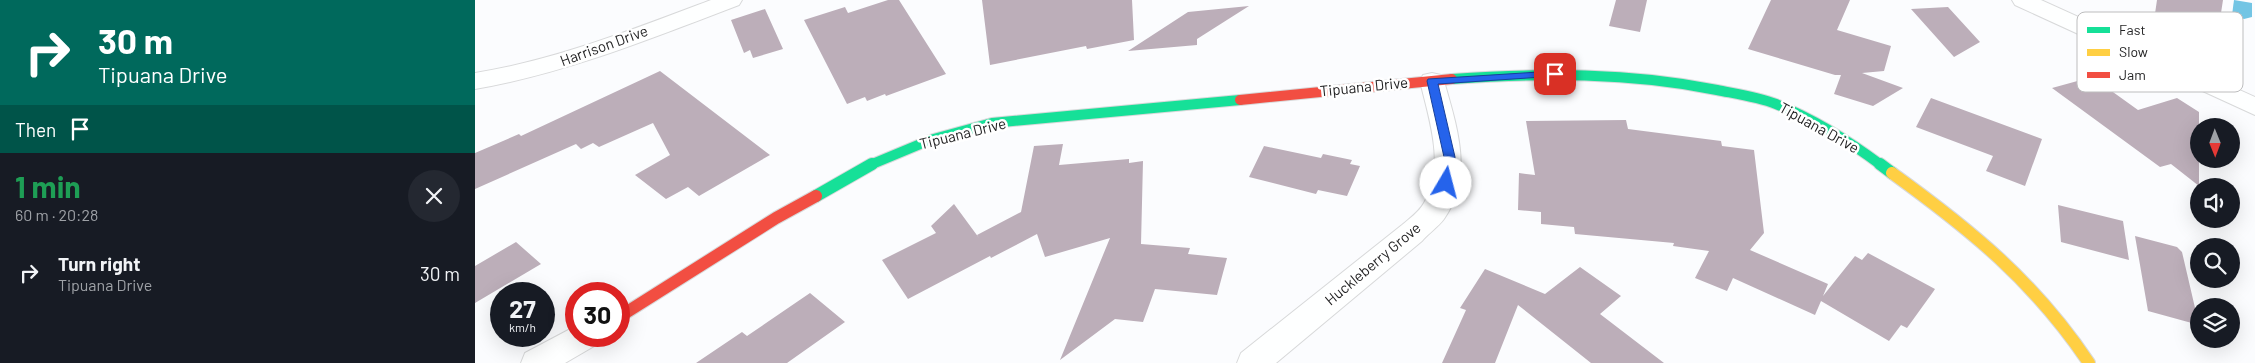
<!DOCTYPE html>
<meta charset="utf-8">
<style>
:root{--surface:#171b24;--page:#242831;--text:#f1f3f6;--muted:#9ea1a6}
body{margin:0;font-family:Barlow,sans-serif;background:var(--page);color:var(--text);height:100vh;display:flex;flex-direction:column;font-size:19px;white-space:nowrap}
*{box-sizing:border-box;margin:0}
p{font-size:16px;color:var(--muted)}
.icon{flex:none;width:28px;height:28px;fill:none;stroke:currentColor;stroke-width:2;stroke-linecap:round;stroke-linejoin:round}
.map{position:relative;flex:1;overflow:hidden}
.sheet{display:flex;flex-direction:column;background:var(--surface);width:475px}
.sheet>*{flex:none}
.top-card{background:#00695c;color:#fff;overflow:hidden}
.needle{width:32px;rotate:179deg}
.controls{position:absolute;left:1715px;top:118px;display:grid;gap:10px}
.controls a{display:grid;place-items:center;width:50px;height:50px;border-radius:50%;background:var(--surface);box-shadow:0 5px 20px #0002;font-size:25px}
.speed{position:absolute;left:15px;top:282px;display:flex;gap:10px;font-size:25px;font-weight:700;text-align:center}
.speed>*{display:grid;place-content:center;width:65px;height:65px;border-radius:50%;background:var(--surface);box-shadow:0 5px 20px #0002;line-height:1}
.speed small{font-size:12px;font-weight:400}
.speed .limit{border:8px solid #d22;background:#fff;color:#111}
.pin{position:absolute;display:grid;place-items:center;width:42px;height:42px;color:#fff;margin:-21px;border-radius:10px;box-shadow:0 2px 8px #0006}
.me{position:absolute;width:55px;margin:-28px;rotate:8deg;stroke-linejoin:round;filter:drop-shadow(0 0 4px #0008)}
.turn{display:flex;align-items:center;gap:18px;height:105px;padding:0 15px;font-size:22px}
.turn .icon{width:65px;height:65px;stroke-width:2.5}
.turn b{display:block;font-size:35px;line-height:42px}
.then{display:flex;align-items:center;height:48px;padding:0 15px;background:#0003;gap:10px;font-size:19px}
.round{display:grid;place-items:center;flex:none;width:52px;height:52px;border-radius:26px;background:var(--page)}
.overview{display:flex;align-items:center;justify-content:space-between;height:85px;padding:0 15px}
h1{font-size:30px;font-weight:700;line-height:38px;color:#1e9e55}
ul{padding:0;list-style:none}
li{display:flex;align-items:center;gap:15px;height:70px;padding:0 15px}
li div{flex:1}
li b{display:block;font-size:19px}
li em{font-style:normal}
main{display:flex;flex:1;min-height:0}
.map>svg:first-child{display:block}
.water{fill:#73c5e4}
.building{fill:#bcaeb9}
.lines{fill:none;stroke-linecap:round;stroke-linejoin:round}
.street-casing{stroke:#d8d9da;stroke-width:2}
.fast-far1-casing{stroke:#d8d9da;stroke-width:12}
.fast-casing{stroke:#d8d9da;stroke-width:14}
.slow-casing{stroke:#d8d9da;stroke-width:14}
.jam-far1-casing{stroke:#d8d9da;stroke-width:12}
.jam-casing{stroke:#d8d9da;stroke-width:14}
.street{fill:#feffff;fill-rule:evenodd}
.fast-far1{stroke:#16e098;stroke-width:10}
.fast{stroke:#16e098;stroke-width:12}
.slow{stroke:#ffcf43;stroke-width:12}
.jam-far1{stroke:#f24e42;stroke-width:10}
.jam{stroke:#f24e42;stroke-width:12}
.route{fill:#2563eb;stroke:#184099}
.labels{text-anchor:middle;stroke-width:5;stroke-linejoin:round;paint-order:stroke}
.street-label{font-size:15px;fill:#242425;stroke:#fff}
.key{fill:#fff;stroke:#bdbdbe;stroke-width:1}
.key-label{font-size:14px;fill:#242425}
</style>
<main>
<section class="sheet">
<div class="top-card">
<div class="turn"><svg class="icon" aria-label="right" viewBox="0 0 24 24"><path d="M7 20v-9h11M14 6l5 5-5 5"/></svg><div><b>30 m</b>Tipuana Drive</div></div>
<div class="then">Then<svg class="icon" aria-label="arrive" viewBox="0 0 24 24"><path d="M6 21V4h12l-3 4 3 4H6"/></svg></div>
</div>
<div class="overview"><div><h1>1 min</h1><p>60 m · 20:28</p></div><a class="round"><svg class="icon" aria-label="close" viewBox="0 0 24 24"><path d="M6 6l12 12M18 6L6 18"/></svg></a></div>
<ul>
<li><svg class="icon" aria-label="right" viewBox="0 0 24 24"><path d="M7 20v-9h11M14 6l5 5-5 5"/></svg><div><b>Turn right</b><p>Tipuana Drive</p></div><em>30 m</em></li>
</ul>
</section>
<div class="map">
<svg width="1780" height="363" viewBox="0 0 1780 363">
<rect width="100%" height="100%" fill="#fbfcfe"/>
<path class="water" d="M 1759,0 L 1777,3 L 1777,17 L 1769,19 L 1757,15 Z"/>
<path class="building" d="M 413,0 L 424,0 L 471,74 L 411,96 L 410,94 L 392,101 L 390,97 L 372,104 L 329,20 L 370,7 L 373,13 Z
M 507,0 L 657,0 L 659,40 L 612,49 L 611,46 L 515,65 Z
M 1141,0 L 1172,0 L 1165,32 L 1134,26 Z
M 1296,0 L 1375,0 L 1362,30 L 1416,46 L 1409,71 L 1387,73 L 1428,88 L 1398,106 L 1359,94 L 1366,75 L 1360,75 L 1273,49 Z
M 1682,0 L 1748,0 L 1742,39 L 1719,32 L 1716,46 L 1677,34 Z
M 774,6 L 722,39 L 722,45 L 653,51 L 713,12 Z
M 1473,7 L 1505,42 L 1479,57 L 1436,9 Z
M 290,9 L 308,49 L 278,58 L 275,50 L 269,53 L 256,20 Z
M 185,71 L 295,155 L 224,196 L 213,187 L 191,199 L 160,175 L 195,155 L 178,123 L 124,147 L 118,143 L 106,149 L 101,144 L 0,189 L 0,153 L 44,134 L 46,136 Z
M 1617,77 L 1663,110 L 1702,98 L 1724,112 L 1724,186 L 1696,164 L 1685,167 L 1577,88 Z
M 1456,98 L 1567,139 L 1550,186 L 1511,171 L 1518,156 L 1441,127 Z
M 1151,120 L 1153,129 L 1246,141 L 1247,146 L 1279,150 L 1289,233 L 1275,250 L 1353,284 L 1348,296 L 1380,256 L 1387,260 L 1393,253 L 1460,289 L 1458,292 L 1432,328 L 1426,325 L 1414,341 L 1346,301 L 1340,315 L 1258,278 L 1252,291 L 1220,278 L 1234,251 L 1198,246 L 1199,243 L 1100,234 L 1099,227 L 1066,224 L 1066,212 L 1043,210 L 1044,173 L 1060,175 L 1051,121 Z
M 588,144 L 584,165 L 654,159 L 654,163 L 668,161 L 666,244 L 715,248 L 713,254 L 752,258 L 742,295 L 680,289 L 668,322 L 640,319 L 585,360 L 635,238 L 570,257 L 562,234 L 516,258 L 515,256 L 433,299 L 407,260 L 461,233 L 456,226 L 479,204 L 504,238 L 502,235 L 546,212 L 559,146 Z
M 789,146 L 846,158 L 848,154 L 877,160 L 875,164 L 885,166 L 872,196 L 843,190 L 841,194 L 774,177 Z
M 1583,205 L 1648,221 L 1654,260 L 1586,242 Z
M 1660,236 L 1702,247 L 1707,252 L 1724,325 L 1673,311 Z
M 41,242 L 66,264 L 0,303 L 0,266 Z
M 1105,267 L 1146,296 L 1125,314 L 1189,363 L 1116,363 L 1043,305 L 1020,363 L 967,363 L 991,310 L 985,308 L 1010,269 L 1070,294 Z
M 335,293 L 370,322 L 312,363 L 221,363 L 267,332 L 272,336 Z"/>
<g class="lines">
<defs>
<path id="street" d="M 236,0 L 267,0 L 264,5 C 177,38 92,73 0,89 L 0,73 C 82,60 158,29 236,0 Z
M 1537,0 L 1566,0 L 1780,97 L 1780,115 L 1540,5 Z
M 957,73 L 966,75 L 969,81 C 982,127 999,176 969,219 C 963,227 954,233 947,241 L 801,363 L 762,363 L 766,353 L 927,225 C 934,219 944,212 949,203 C 971,167 954,119 945,81 L 948,75 Z
M 101,326 L 101,336 L 126,336 L 121,345 L 90,363 L 46,363 L 50,353 Z"/>
<path id="fast-far1" d="M 977,79 C 1066,73 1154,72 1242,90 C 1262,94 1283,97 1301,104 C 1339,119 1374,141 1406,165
M 395,165 L 455,140 L 517,123 L 765,100"/>
<path id="fast" d="M 1405,164 L 1417,173
M 341,196 L 397,164"/>
<path id="slow" d="M 1417,173 C 1496,230 1559,281 1614,363"/>
<path id="jam-far1" d="M 765,100 L 977,79"/>
<path id="jam" d="M 144,317 L 301,218 L 341,196"/>
</defs>
<use href="#street" class="street-casing"/>
<use href="#fast-far1" class="fast-far1-casing"/>
<use href="#fast" class="fast-casing"/>
<use href="#slow" class="slow-casing"/>
<use href="#jam-far1" class="jam-far1-casing"/>
<use href="#jam" class="jam-casing"/>
<use href="#street" class="street"/>
<use href="#fast-far1" class="fast-far1"/>
<use href="#fast" class="fast"/>
<use href="#slow" class="slow"/>
<use href="#jam-far1" class="jam-far1"/>
<use href="#jam" class="jam"/>
</g>
<path class="route" d="M 1080,71 L 1083,72 L 1083,76 L 963,84 L 980,157 L 977,183 L 971,187 L 967,186 L 965,183 L 969,157 L 952,81 L 953,79 Z"/>
<g class="labels">
<g class="street-label">
<text transform="translate(129 46) rotate(-20)" y="5">Harrison Drive</text>
<text transform="translate(889 87) rotate(-6)" y="5">Tipuana Drive</text>
<text transform="translate(1344 128) rotate(29)" y="5">Tipuana Drive</text>
<text transform="translate(488 134) rotate(-14)" y="5">Tipuana Drive</text>
<text transform="translate(898 264) rotate(-40)" y="5">Huckleberry Grove</text>
</g>
</g>
<rect x="1602" y="12" width="166" height="80" rx="8" class="key"/>
<rect x="1612" y="27" width="23" height="6" fill="#16e098"/>
<rect x="1612" y="49" width="23" height="7" fill="#ffcf43"/>
<rect x="1612" y="72" width="23" height="6" fill="#f24e42"/>
<g class="key-label">
<text x="1644" y="35">Fast</text>
<text x="1644" y="57">Slow</text>
<text x="1644" y="80">Jam</text>
</g>
</svg>
<div class="controls">
<a><svg class="needle" viewBox="-14 -14 28 28"><path d="M0-13l5 13h-10z" fill="#e53935"/><path d="M0 13l5-13h-10z" fill="#9ea1a6"/></svg></a>
<a><svg class="icon" aria-label="sound" viewBox="0 0 24 24"><path d="M4 9h4l5-4v14l-5-4H4zM17 9q2 3 0 6"/></svg></a>
<a><svg class="icon" aria-label="search" viewBox="0 0 24 24"><circle cx="10" cy="10" r="6"/><path d="M15 15l6 6"/></svg></a>
<a><svg class="icon" aria-label="layers" viewBox="0 0 24 24"><path d="M12 4l9 5-9 5-9-5zM3 14l9 5 9-5"/></svg></a>
</div>
<div class="speed"><div>27<small>km/h</small></div><div class="limit">30</div></div>
<div class="pin" style="left:1080px;top:74px;background:#d93025"><svg class="icon" aria-label="arrive" viewBox="0 0 24 24"><path d="M6 21V4h12l-3 4 3 4H6"/></svg></div>
<svg class="me" style="left:971px;top:183px" viewBox="-20 -20 40 40"><circle r="19" fill="#fff"/><path d="M0-13L10 11 0 6-10 11z" fill="#2563eb"/></svg>
</div>
</main>
